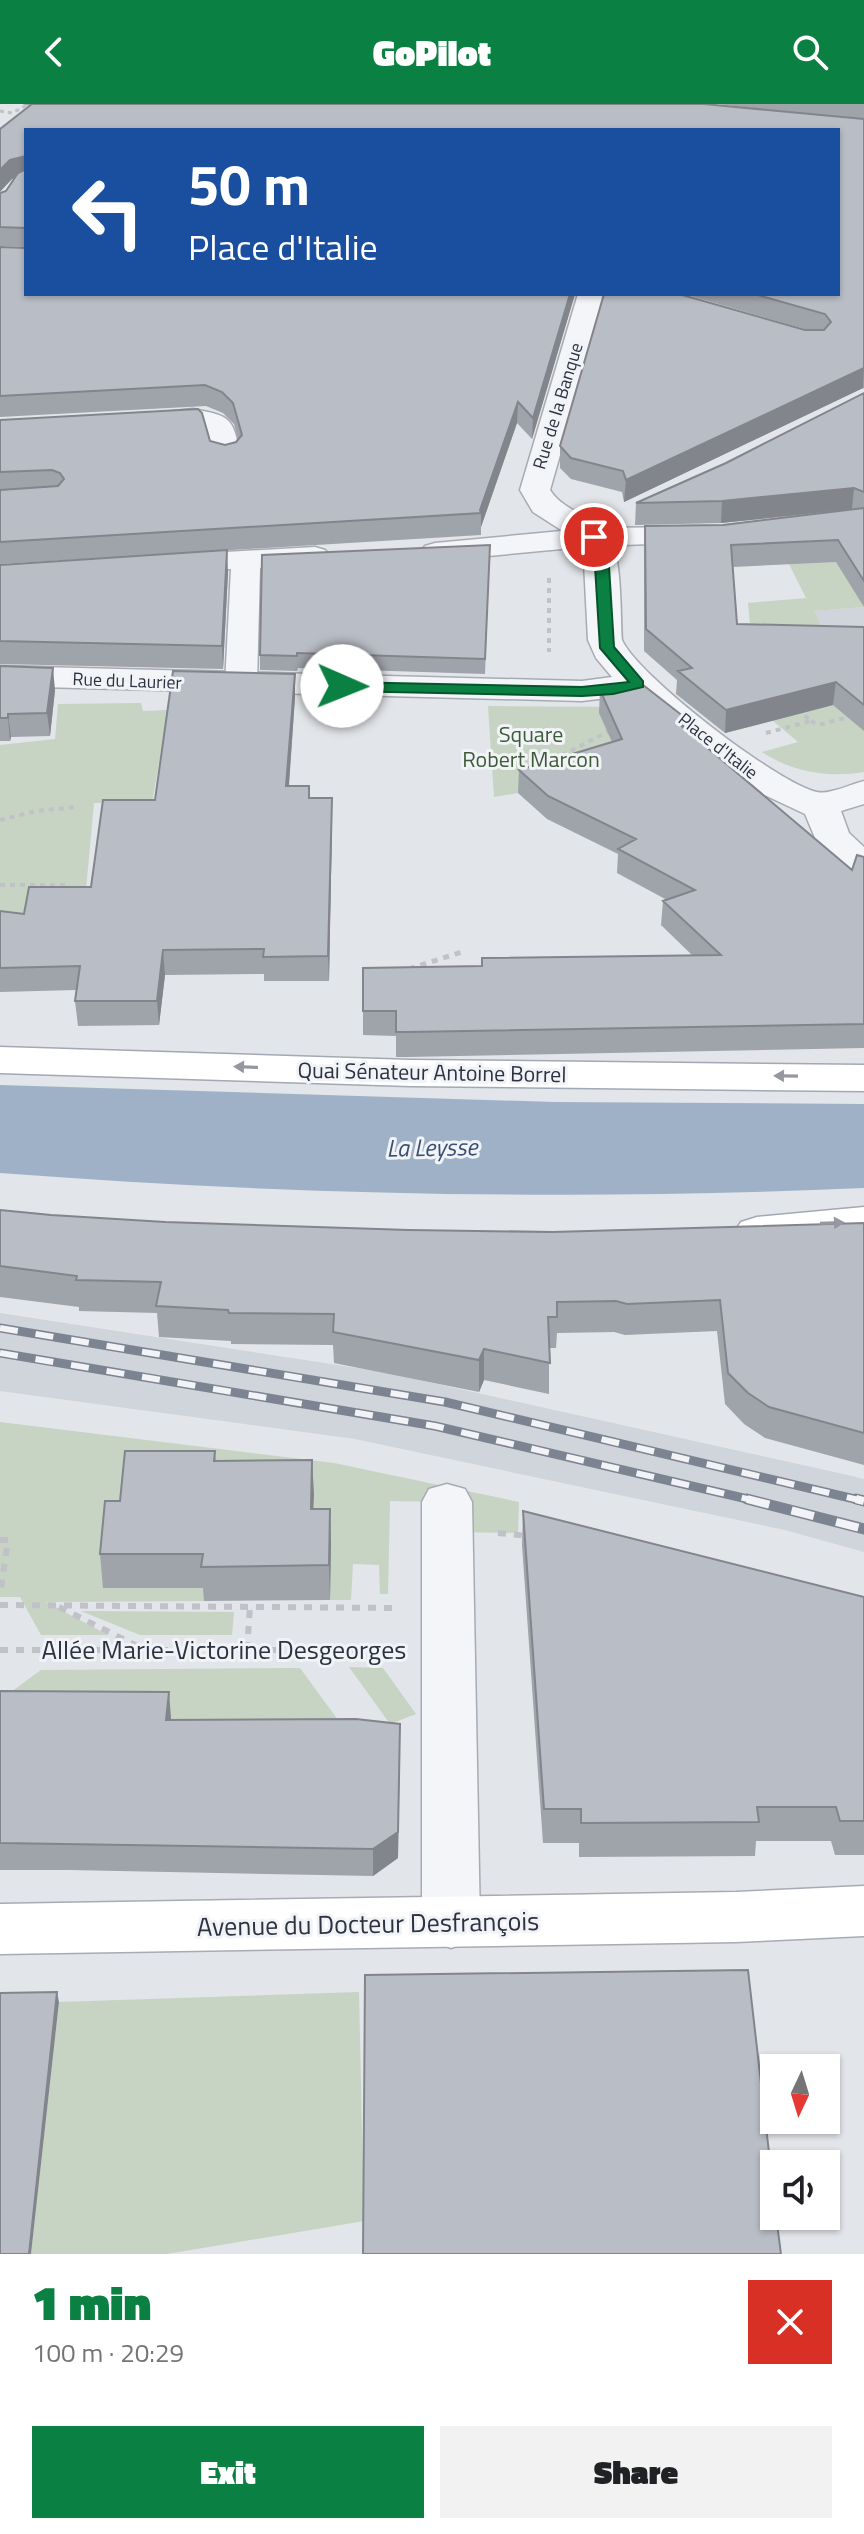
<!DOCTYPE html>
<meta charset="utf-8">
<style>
:root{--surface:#fff;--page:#f2f2f2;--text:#202124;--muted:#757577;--accent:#0b8043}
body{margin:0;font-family:"Titillium Web",sans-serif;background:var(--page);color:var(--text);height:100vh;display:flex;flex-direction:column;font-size:30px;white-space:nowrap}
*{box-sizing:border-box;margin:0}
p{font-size:26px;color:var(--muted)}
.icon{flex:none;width:44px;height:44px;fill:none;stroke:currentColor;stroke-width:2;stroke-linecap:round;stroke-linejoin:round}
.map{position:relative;height:2150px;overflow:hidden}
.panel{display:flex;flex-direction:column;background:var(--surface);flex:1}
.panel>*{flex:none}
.banner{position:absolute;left:24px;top:24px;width:816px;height:168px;border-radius:0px;box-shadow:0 2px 6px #0004;background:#1a4fa0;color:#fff;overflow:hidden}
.needle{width:52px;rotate:184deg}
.buttons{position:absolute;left:760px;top:1950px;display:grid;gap:16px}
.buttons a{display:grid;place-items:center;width:80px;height:80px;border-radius:0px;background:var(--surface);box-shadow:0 2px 6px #0004;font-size:40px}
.pin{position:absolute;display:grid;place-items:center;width:68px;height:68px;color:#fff;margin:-34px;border:4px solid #fff;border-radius:50%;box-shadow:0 2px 8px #0007}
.me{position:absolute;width:88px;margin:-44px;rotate:91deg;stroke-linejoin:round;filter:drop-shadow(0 0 6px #0008)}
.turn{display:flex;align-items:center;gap:28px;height:168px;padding:0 32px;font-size:36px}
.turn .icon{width:104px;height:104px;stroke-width:2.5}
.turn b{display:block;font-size:56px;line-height:68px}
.round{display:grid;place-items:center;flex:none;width:84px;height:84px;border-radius:0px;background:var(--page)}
.head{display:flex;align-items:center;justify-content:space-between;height:136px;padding:0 32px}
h1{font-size:48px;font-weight:800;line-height:60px;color:var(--accent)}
.cta{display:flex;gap:16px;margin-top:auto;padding:16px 32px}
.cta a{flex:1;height:92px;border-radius:0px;background:var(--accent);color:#fff;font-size:32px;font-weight:800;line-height:92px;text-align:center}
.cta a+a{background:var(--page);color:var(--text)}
header{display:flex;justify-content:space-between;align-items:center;height:104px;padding:0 32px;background:var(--accent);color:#fff;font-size:36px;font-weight:800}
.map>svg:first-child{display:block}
.built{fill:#d0d4db}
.green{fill:#c7d3c3}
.water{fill:#9fb1c7}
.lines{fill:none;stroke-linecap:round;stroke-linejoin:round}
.pedestrian-casing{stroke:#a7acb3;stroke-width:3}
.minor-casing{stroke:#a7acb3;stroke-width:3}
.secondary-casing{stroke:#a7acb3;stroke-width:3}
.primary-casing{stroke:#a2a9b4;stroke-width:3}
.path-far3{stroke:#c0c2c8;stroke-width:3;stroke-dasharray:4 4;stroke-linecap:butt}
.path-far2{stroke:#c0c2c8;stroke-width:4;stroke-dasharray:5 5;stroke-linecap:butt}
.path-far1{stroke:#c0c2c8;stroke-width:5;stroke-dasharray:6 6;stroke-linecap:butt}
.path{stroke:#c0c2c8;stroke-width:6;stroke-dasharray:8 8;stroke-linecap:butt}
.pedestrian{fill:#f4f5f8;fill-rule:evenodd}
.minor{fill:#f4f5f8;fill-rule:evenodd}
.secondary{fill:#fff;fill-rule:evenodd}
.primary{fill:#fff;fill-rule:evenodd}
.rail-far1-casing{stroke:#7c8492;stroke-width:9}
.rail-casing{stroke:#7c8492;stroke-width:11}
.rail-far1{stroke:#f1f3f7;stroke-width:6;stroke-dasharray:18;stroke-linecap:butt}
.rail{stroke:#f1f3f7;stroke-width:8;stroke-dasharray:23;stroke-linecap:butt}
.wall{fill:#9fa3aa}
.shaded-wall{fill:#82858b}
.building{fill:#b9bec6;stroke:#82858b;stroke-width:2}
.oneway{fill:#9598a0}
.route{fill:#0b8043;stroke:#07532c;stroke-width:2}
.labels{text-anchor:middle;stroke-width:6;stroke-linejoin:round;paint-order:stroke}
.far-street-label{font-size:18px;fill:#2b3240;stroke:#f1f3f7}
.park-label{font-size:22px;fill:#3e5b39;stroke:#f1f3f7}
.street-label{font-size:22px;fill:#2b3240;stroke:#f1f3f7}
.water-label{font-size:24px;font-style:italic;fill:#375072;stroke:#f1f3f7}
.near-street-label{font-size:26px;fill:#2b3240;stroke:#f1f3f7}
</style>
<header><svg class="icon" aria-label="back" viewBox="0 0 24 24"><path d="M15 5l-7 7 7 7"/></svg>GoPilot<svg class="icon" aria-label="search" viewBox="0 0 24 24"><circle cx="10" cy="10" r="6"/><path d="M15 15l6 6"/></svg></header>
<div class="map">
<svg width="864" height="2150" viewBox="0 0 864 2150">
<rect width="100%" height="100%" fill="#e2e5e9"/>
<path class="built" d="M 864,503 L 864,534 L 828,537 L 813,507 Z
M 0,1209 L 383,1268 L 852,1372 L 864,1375 L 864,1448 L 785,1426 L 355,1335 L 0,1287 Z"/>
<path class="green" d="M 831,445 L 864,503 L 814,507 L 828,537 L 751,531 L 748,499 L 806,494 L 789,460 Z
M 838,584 L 864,627 L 864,668 C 829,674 792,668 762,648 L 798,638 L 772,616 Z
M 141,599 L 143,607 L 168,606 L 152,699 L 94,699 L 84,807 L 41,804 L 23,810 L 15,827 L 0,825 L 0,641 L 55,635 L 58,600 Z
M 488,602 L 628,603 L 676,642 L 518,689 L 494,693 Z
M 0,1318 L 334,1359 L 519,1398 L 518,1429 L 447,1428 L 447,1398 L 390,1397 L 388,1490 L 380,1490 L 379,1461 L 353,1460 L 351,1496 L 330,1496 L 331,1439 L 206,1484 L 204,1497 L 46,1498 L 108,1531 L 41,1531 L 20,1493 L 0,1493 Z
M 81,1507 L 234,1508 L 232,1531 L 140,1531 Z
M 349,1563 L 383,1564 L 416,1610 L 390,1620 Z
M 300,1564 L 357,1642 L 169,1643 L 171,1614 L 0,1596 L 41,1566 Z
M 359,1888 L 364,2117 L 167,2150 L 31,2150 L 59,1898 Z"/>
<path class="water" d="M 0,981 L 554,998 L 864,1000 L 864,1084 C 576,1097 288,1091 0,1069 Z"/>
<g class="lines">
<defs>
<path id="pedestrian" d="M 699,423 L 709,426 L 713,432 L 709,438 L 594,442 L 435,457 L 425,454 L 420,448 L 425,442 L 435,439 L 594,424 Z
M 315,443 L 325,446 L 330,452 L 325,458 L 260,464 L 257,580 L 252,587 L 241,589 L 230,587 L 225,580 L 231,465 L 172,469 L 162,466 L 157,460 L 162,454 L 172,451 Z"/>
<path id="minor" d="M 578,190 L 606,190 L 550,386 C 563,406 589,411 605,426 C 623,443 620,511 622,536 C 638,572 777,679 817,688 C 829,691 851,680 864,677 L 864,700 L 841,707 L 849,729 L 864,743 L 864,774 L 851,771 L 818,741 L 805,710 L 741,680 L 631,591 L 582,597 L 0,582 L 0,562 L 582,577 L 612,573 L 596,554 L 588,536 L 583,440 L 533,408 L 520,386 Z
M 193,305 C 230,312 233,313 240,350 L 236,356 L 225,359 L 214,356 L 210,350 L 205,325 L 135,323 L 130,317 L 135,311 Z
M 447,1380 L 465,1385 L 472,1398 L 480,1819 L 472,1836 L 451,1844 L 430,1836 L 422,1819 L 422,1398 L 429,1385 Z"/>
<path id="secondary" d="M 864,1782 L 864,1832 L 736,1838 L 0,1850 L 0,1800 L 736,1788 Z"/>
<path id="primary" d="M 0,943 L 410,956 L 864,961 L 864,987 L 410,982 L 0,969 Z
M 864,1103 L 864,1133 L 757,1143 L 741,1138 L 734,1128 L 741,1118 L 757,1113 Z"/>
</defs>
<use href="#pedestrian" class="pedestrian-casing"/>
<use href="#minor" class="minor-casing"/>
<use href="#secondary" class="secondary-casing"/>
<use href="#primary" class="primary-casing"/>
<path class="path-far3" d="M 0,7 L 12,9 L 29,0"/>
<path class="path-far2" d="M 549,474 L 549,548
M 811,617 L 818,621 L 864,609
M 766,629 L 811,617 L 797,605
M 553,656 L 611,626
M 0,716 L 36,707 L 78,703
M 0,781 L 70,781"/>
<path class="path-far1" d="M 411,867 L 412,864 L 465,847"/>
<path class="path" d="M 498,1429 L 528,1432
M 0,1436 L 8,1436 L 0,1491
M 0,1501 L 396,1504
M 59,1503 L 143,1545
M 0,1546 L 395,1546
M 247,1546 L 250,1503"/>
<use href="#pedestrian" class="pedestrian"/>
<use href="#minor" class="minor"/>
<use href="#secondary" class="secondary"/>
<use href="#primary" class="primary"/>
<defs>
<path id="rail-far1" d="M 0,1224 L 445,1298 L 863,1397
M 0,1249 L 435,1322 L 756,1397"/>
<path id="rail" d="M 747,1395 L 864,1425
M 856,1395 L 864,1397"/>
</defs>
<use href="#rail-far1" class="rail-far1-casing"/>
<use href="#rail" class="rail-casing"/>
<use href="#rail-far1" class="rail-far1"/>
<use href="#rail" class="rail"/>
</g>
<path class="wall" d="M 22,0 L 704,0 L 790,8 L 717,0 L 864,0 L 864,285 L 863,284 L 624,398 L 622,388 L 571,375 L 560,364 L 560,342 L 805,226 L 808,226 L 684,190 L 838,190 L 838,26 L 26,143 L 0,142 L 0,89 L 6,87 L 14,74 L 12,75 L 0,86 L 0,25 L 30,2 Z
M 0,143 L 575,190 L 532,335 L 517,319 L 481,423 L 481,431 L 0,460 L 0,316 L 210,337 L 225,341 L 236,338 L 238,335 L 234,320 L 223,309 L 206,302 L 0,313 Z
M 864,289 L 864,503 L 836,458 L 733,463 L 737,520 L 864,523 L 864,627 L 833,601 L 725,629 L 676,590 L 677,576 L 644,547 L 644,444 L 645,422 L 723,421 L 853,406 L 721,419 L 635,421 L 636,399 L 726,359 Z
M 490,441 L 485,570 L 298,564 L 297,567 L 260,566 L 260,551 Z
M 0,461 L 228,468 L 223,565 L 0,560 Z
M 0,562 L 55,586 L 50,632 L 11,633 L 10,637 L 0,637 Z
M 600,586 L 687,627 L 852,766 L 864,753 L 864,944 L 407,953 L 396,953 L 396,932 L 363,931 L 363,864 L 481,862 L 693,852 L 661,821 L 663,797 L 667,796 L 617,769 L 618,750 L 547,715 L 518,689 L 519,666 L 612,638 L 599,609 Z
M 295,593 L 289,682 L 310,694 L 332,694 L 332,718 L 329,877 L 264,877 L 264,870 L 165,871 L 159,921 L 78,922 L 75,897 L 76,886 L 0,888 L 0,807 L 24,810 L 91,783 L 155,696 Z
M 0,1106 L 51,1111 L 165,1118 L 409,1126 L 553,1128 L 864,1119 L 864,1361 L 765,1334 L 744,1320 L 725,1300 L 717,1227 L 625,1231 L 614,1228 L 557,1229 L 556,1244 L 549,1244 L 549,1290 L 484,1276 L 479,1288 L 334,1259 L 333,1241 L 231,1240 L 231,1237 L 159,1233 L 157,1209 L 79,1207 L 79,1203 L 0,1193 Z
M 215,1347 L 216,1357 L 312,1356 L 313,1405 L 330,1405 L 331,1439 L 330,1496 L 204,1497 L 203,1484 L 103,1484 L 100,1450 L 120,1397 Z
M 523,1407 L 864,1493 L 864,1751 L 835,1751 L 831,1737 L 756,1737 L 755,1752 L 579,1753 L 579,1739 L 543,1739 L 522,1441 Z
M 0,1587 L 171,1616 L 400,1647 L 398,1754 L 373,1772 L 69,1766 L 0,1766 Z"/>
<path class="shaded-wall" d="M 26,52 L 26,71 L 12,75 L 0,88 L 0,66 L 10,56 Z
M 570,190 L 575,190 L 532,335 L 533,314 Z
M 864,264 L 863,284 L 624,398 L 626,376 Z
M 518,298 L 517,319 L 481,423 L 481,409 L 480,406 Z
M 854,384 L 852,405 L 721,419 L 722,397 Z
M 227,446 L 228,468 L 223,565 L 222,542 Z
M 53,564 L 55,586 L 50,632 L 47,609 Z
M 295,570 L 295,593 L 287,706 L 286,682 Z
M 836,578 L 833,601 L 725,629 L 726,606 Z
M 8,610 L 11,633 L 10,637 L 8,614 Z
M 688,616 L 686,640 L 678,619 Z
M 332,694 L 332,718 L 329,877 L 328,852 Z
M 163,846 L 165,871 L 159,921 L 157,897 Z
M 484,1245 L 484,1276 L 479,1288 L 479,1256 Z
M 312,1356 L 314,1390 L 312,1439 L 311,1405 Z
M 330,1405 L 331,1439 L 330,1496 L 329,1461 Z
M 169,1588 L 171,1614 L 169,1643 L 166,1616 Z
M 400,1620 L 398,1754 L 373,1772 L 373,1745 Z
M 57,1888 L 59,1898 L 31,2150 L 29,2150 Z"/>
<path class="building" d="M 32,0 L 704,0 L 864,15 L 864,264 L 626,376 L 623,367 L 571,354 L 560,342 L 604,190 L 679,190 L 805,226 L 824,226 L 831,218 L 825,210 L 754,190 L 838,190 L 838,26 L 26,26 L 26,52 L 10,56 L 0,66 L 0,25 Z
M 26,65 L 26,124 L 0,123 L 0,89 L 6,87 L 18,69 Z
M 0,143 L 26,144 L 26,190 L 570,190 L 533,314 L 518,298 L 480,406 L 481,409 L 0,438 L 0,386 L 58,382 L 64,375 L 60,369 L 52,366 L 0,368 L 0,316 L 198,305 L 202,309 L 210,337 L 225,341 L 236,338 L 242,331 L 233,299 L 222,288 L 205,281 L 0,292 Z
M 864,289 L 864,388 L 854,384 L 722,397 L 636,399 L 726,359 Z
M 864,404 L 864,477 L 838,436 L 731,441 L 737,520 L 864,523 L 864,601 L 836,578 L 726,606 L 678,567 L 692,564 L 646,525 L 645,422 L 723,421 Z
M 490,441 L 485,555 L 297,549 L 297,552 L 260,551 L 262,451 Z
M 227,446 L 222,542 L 0,537 L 0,461 Z
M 0,562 L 53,564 L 47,609 L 8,610 L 8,614 L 0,614 Z
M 173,567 L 295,570 L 286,682 L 309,682 L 309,694 L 332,694 L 328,852 L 263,853 L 264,845 L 163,846 L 157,897 L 75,897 L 80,862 L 0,864 L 0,807 L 24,810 L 29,783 L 91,783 L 103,696 L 155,696 Z
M 638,577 L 688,616 L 678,619 L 852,766 L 857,751 L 864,753 L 864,920 L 407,928 L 396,928 L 396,907 L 363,907 L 363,864 L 482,862 L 482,854 L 721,851 L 663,797 L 695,786 L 618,745 L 636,735 L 548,692 L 519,666 L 622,635 L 600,586 Z
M 0,1106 L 51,1111 L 165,1118 L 409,1126 L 553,1128 L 864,1119 L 864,1329 L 769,1303 L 748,1289 L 728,1269 L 720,1196 L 627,1200 L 616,1197 L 557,1198 L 557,1213 L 548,1213 L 550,1259 L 484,1245 L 479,1256 L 333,1228 L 334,1210 L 229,1209 L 228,1206 L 156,1202 L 161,1178 L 76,1176 L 77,1172 L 0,1162 Z
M 125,1347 L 215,1347 L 214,1357 L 312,1356 L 311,1405 L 330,1405 L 329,1461 L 201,1463 L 203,1450 L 100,1450 L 105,1397 L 120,1397 Z
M 523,1407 L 864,1493 L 864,1717 L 840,1717 L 836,1703 L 757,1703 L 759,1718 L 581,1719 L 581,1705 L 544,1705 Z
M 0,1587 L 169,1588 L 166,1616 L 356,1615 L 400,1620 L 398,1728 L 373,1745 L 0,1739 Z
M 748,1866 L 774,2092 L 774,2112 L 776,2112 L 781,2150 L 363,2150 L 365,1871 Z
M 57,1888 L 29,2150 L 0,2150 L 0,1889 Z"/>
<defs><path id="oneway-solid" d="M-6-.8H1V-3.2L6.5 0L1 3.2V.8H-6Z" transform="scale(2)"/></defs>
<g class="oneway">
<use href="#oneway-solid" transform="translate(246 963) rotate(-178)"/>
<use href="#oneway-solid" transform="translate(786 972) rotate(-179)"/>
<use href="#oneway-solid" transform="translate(832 1119) rotate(-2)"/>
</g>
<path class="route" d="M 594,429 L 599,430 L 608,446 L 614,543 L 643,577 L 643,583 L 613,590 L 582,592 L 342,587 L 334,582 L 342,578 L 582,583 L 629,578 L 600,544 L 594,446 L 588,433 Z"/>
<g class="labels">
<g class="far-street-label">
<text transform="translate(558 302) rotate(-73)" y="6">Rue de la Banque</text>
<text transform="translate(127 577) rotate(2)" y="6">Rue du Laurier</text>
<text transform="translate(718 642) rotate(38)" y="6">Place d'Italie</text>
</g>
<g class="park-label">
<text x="531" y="638">Square<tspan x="531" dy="25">Robert Marcon</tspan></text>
</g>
<g class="street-label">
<text transform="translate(432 968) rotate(1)" y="8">Quai Sénateur Antoine Borrel</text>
</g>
<g class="water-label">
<text transform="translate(432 1044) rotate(-1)" y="8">La Leysse</text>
</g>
<g class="near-street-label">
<text x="224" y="1555">Allée Marie-Victorine Desgeorges</text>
<text transform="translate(368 1820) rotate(-1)" y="9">Avenue du Docteur Desfrançois</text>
</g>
</g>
</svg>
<div class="buttons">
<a><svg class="needle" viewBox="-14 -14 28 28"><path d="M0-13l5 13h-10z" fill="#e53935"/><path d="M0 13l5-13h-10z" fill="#757577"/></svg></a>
<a><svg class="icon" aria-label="sound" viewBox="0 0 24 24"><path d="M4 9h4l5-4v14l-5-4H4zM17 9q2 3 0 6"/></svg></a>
</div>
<div class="pin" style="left:594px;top:433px;background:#d93025"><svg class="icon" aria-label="arrive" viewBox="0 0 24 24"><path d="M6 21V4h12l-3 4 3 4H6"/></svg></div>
<svg class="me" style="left:342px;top:582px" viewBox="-20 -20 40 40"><circle r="19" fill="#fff"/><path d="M0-13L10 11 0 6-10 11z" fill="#0b8043"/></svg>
<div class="banner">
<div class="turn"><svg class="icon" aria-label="left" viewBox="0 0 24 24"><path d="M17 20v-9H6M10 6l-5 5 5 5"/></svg><div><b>50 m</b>Place d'Italie</div></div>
</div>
</div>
<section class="panel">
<div class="head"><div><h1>1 min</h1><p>100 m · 20:29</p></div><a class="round" style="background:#d93025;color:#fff"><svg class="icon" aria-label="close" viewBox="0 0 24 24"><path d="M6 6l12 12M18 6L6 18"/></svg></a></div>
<div class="cta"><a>Exit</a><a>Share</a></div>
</section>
